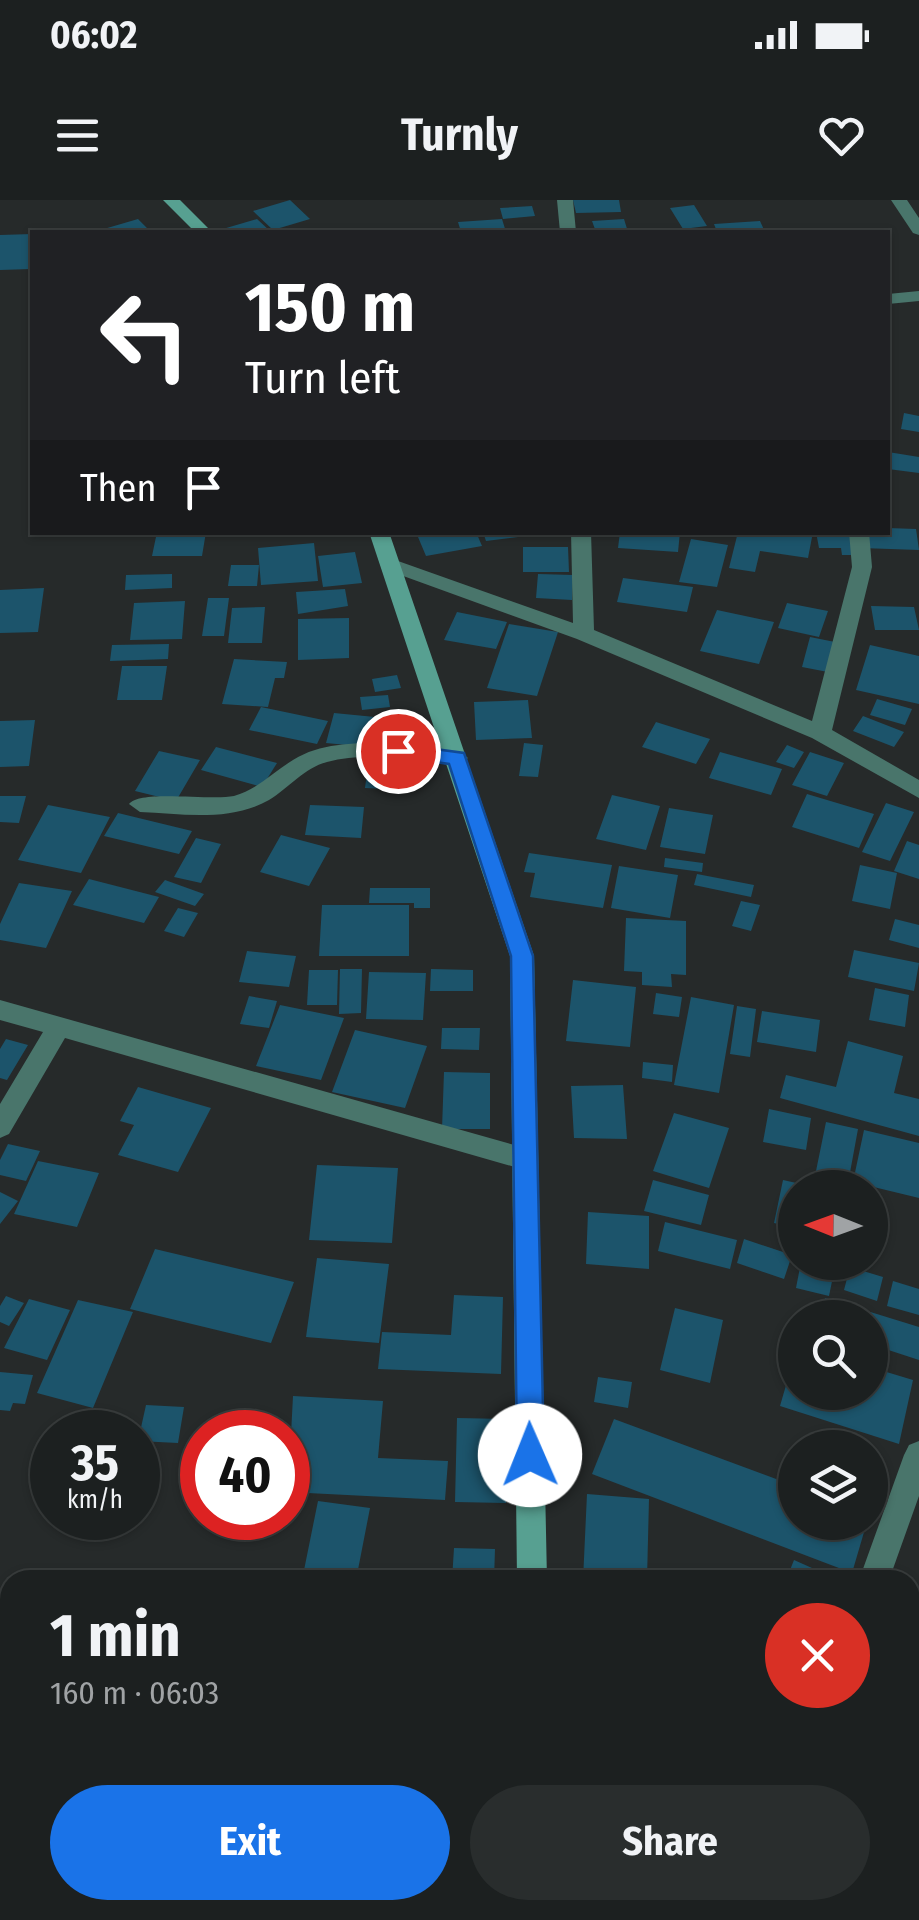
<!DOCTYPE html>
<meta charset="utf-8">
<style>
:root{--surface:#1c2020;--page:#292d2d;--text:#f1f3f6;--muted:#a0a3a5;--line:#3a3e3e;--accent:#1a73e8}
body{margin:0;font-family:"Fira Sans Condensed",sans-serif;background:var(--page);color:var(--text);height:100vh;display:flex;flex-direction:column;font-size:38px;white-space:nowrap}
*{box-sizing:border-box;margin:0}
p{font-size:32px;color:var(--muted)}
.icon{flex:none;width:55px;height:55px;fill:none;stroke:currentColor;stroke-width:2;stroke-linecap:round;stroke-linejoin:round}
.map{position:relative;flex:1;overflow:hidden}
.sheet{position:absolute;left:0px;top:1370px;width:920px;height:350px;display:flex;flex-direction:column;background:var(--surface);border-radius:30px 30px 0 0;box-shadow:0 2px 8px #0004,0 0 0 2px var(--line)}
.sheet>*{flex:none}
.hud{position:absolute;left:30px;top:30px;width:860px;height:305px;border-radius:0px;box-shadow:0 2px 8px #0004,0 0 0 2px var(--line);background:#202124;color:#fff;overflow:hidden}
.needle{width:65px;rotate:271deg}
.tools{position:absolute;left:778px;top:970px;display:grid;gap:20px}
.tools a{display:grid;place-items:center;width:110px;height:110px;border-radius:50%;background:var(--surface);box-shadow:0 2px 8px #0004,0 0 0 2px var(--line);font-size:50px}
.speed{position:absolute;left:30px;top:1210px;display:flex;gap:20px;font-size:50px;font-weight:700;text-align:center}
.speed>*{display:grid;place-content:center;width:130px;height:130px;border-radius:50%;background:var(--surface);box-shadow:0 2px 8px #0004,0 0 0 2px var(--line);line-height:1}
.speed small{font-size:25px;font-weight:400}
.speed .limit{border:15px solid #d22;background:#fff;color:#111}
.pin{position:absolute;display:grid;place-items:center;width:85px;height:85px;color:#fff;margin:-42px;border:5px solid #fff;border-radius:50%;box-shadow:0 2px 10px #0007}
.me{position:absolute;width:110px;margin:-55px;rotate:359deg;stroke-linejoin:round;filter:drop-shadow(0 0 8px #0008)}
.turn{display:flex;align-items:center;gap:35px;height:210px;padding:0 50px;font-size:45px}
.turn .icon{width:130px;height:130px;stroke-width:2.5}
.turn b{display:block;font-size:70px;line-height:85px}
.then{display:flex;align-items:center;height:95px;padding:0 50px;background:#0003;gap:20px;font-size:38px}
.round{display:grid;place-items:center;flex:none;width:105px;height:105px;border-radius:52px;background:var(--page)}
.headline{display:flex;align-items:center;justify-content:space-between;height:170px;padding:0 50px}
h1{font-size:60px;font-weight:700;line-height:75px}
.action{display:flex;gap:20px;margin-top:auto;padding:20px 50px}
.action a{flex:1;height:115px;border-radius:60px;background:var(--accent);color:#fff;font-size:40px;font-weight:700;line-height:115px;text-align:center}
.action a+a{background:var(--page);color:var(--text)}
.status{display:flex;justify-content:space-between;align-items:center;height:70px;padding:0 50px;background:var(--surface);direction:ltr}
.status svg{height:28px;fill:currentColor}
header{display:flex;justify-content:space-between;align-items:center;height:130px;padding:0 50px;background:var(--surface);font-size:45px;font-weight:700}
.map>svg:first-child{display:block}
.building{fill:#1c546b}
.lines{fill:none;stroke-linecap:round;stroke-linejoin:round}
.street{fill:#49756b;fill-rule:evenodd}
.secondary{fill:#57a091;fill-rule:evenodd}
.route{fill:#1a73e8;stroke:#114b97;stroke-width:2.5}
</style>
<div class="status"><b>06:02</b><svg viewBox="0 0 49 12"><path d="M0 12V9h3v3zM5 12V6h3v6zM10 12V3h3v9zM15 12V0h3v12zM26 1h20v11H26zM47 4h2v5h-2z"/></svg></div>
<header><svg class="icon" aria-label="menu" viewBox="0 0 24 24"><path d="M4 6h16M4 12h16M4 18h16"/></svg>Turnly<svg class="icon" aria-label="heart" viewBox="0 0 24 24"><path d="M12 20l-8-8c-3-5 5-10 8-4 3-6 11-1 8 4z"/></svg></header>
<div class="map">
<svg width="919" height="1720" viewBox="0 0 919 1720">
<rect width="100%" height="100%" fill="#262a2a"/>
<path class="building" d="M 290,0 L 310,19 L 273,30 L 253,11 Z
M 573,0 L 619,0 L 621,12 L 576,13 Z
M 694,5 L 707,26 L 683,29 L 670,8 Z
M 532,6 L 535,16 L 503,19 L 500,8 Z
M 138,19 L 151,32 L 97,32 L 97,31 Z
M 257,19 L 270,31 L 216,32 L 216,31 Z
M 502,19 L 506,32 L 461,32 L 458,22 Z
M 624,19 L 628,32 L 596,32 L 592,21 Z
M 760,21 L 765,32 L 717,32 L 714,24 Z
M 32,34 L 31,69 L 0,70 L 0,35 Z
M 904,213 L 919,216 L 919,232 L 901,229 Z
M 888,252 L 919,257 L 919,273 L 888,269 Z
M 888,328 L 916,329 L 919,350 L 861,348 L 859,332 L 888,332 Z
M 157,332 L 206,332 L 202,356 L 152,356 Z
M 442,332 L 476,332 L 482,346 L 426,356 L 418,337 Z
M 483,332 L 534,332 L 534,335 L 486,341 Z
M 620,332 L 680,332 L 678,352 L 618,348 Z
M 738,332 L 813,332 L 808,358 L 760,351 L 755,372 L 729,368 Z
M 816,332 L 852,332 L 856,355 L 842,355 L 841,348 L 819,348 Z
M 691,339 L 728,345 L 717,387 L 679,382 Z
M 314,343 L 318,381 L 261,385 L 258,348 Z
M 523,347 L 568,347 L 569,372 L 523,372 Z
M 355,352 L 362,383 L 323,387 L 318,356 Z
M 231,365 L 259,365 L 257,386 L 228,386 Z
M 172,374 L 172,388 L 125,390 L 126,375 Z
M 538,374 L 573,375 L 572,400 L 536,398 Z
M 623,378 L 693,387 L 687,412 L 617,402 Z
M 44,388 L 38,432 L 0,433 L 0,390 Z
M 345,389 L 348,406 L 298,414 L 296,392 Z
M 208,398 L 229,398 L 224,436 L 202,436 Z
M 185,401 L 182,439 L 130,440 L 134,403 Z
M 787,403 L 828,411 L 819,437 L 778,428 Z
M 871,406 L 914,407 L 919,430 L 875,430 Z
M 265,407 L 262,443 L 228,443 L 232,408 Z
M 717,410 L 774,422 L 759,464 L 700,451 Z
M 457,412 L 507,422 L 496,449 L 444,440 Z
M 349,418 L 349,458 L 298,460 L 298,419 Z
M 509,424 L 558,432 L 537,496 L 487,488 Z
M 810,437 L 840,443 L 833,473 L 802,467 Z
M 169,444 L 168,459 L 110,461 L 112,445 Z
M 870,445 L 919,456 L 919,504 L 856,490 Z
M 234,459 L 287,462 L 284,478 L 275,478 L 268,507 L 222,504 Z
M 122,466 L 167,466 L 162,500 L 117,500 Z
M 397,475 L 401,488 L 375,492 L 372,479 Z
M 388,495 L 390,507 L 362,510 L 360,497 Z
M 877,499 L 912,509 L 905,525 L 870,515 Z
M 528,500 L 532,538 L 476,540 L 474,502 Z
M 261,507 L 328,521 L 317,544 L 249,530 Z
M 334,513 L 375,517 L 368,547 L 326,543 Z
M 863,516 L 904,532 L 894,547 L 853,531 Z
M 35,520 L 29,566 L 0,567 L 0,521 Z
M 656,522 L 710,539 L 696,564 L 642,547 Z
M 524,543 L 543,545 L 538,577 L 519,576 Z
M 787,545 L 804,552 L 794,568 L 776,562 Z
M 216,547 L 277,563 L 262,587 L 201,570 Z
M 159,551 L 200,560 L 176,601 L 135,591 Z
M 720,552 L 782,569 L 771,595 L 709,578 Z
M 810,552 L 844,563 L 827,596 L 792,585 Z
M 369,558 L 412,560 L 409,590 L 365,588 Z
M 807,594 L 874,614 L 859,648 L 792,627 Z
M 612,595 L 660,606 L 646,650 L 596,639 Z
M 0,596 L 26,596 L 19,623 L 0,622 Z
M 886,603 L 914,612 L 890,661 L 862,652 Z
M 48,605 L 110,617 L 81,673 L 18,660 Z
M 310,605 L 364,607 L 361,638 L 305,635 Z
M 669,608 L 713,615 L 705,654 L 660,647 Z
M 118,613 L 192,631 L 179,654 L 104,636 Z
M 281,635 L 330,648 L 309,686 L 260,672 Z
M 196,638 L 221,644 L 201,683 L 174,677 Z
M 907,641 L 919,645 L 919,679 L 894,671 Z
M 529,653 L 612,665 L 603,708 L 530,697 L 535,673 L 524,672 Z
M 665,658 L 703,663 L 702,672 L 664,667 Z
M 860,665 L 897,673 L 890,709 L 852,701 Z
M 619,666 L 678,675 L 670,718 L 611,708 Z
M 697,674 L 754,685 L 751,697 L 694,685 Z
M 89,679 L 159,697 L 144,723 L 73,705 Z
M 165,680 L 204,694 L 195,706 L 155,692 Z
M 19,683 L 72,691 L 46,748 L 0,740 L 0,724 Z
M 370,688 L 430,688 L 430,708 L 414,708 L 414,703 L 369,703 Z
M 741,701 L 760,705 L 751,731 L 732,726 Z
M 322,705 L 409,705 L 409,756 L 319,756 Z
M 178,708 L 198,713 L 184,737 L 164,731 Z
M 626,718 L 686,721 L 686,775 L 671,774 L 672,787 L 642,785 L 642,772 L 624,771 Z
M 895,719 L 919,725 L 919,748 L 889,740 Z
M 854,750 L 919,763 L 914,791 L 848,777 Z
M 247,751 L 296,756 L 289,787 L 239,782 Z
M 340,769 L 362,769 L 361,813 L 339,814 Z
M 431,769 L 473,770 L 473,791 L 430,791 Z
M 309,770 L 338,770 L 337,805 L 307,805 Z
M 369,772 L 426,773 L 423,820 L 366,819 Z
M 573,780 L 636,787 L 630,847 L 566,841 Z
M 875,788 L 909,795 L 905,827 L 869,820 Z
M 656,793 L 682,797 L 679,817 L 653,814 Z
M 249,796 L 277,801 L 269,828 L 240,824 Z
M 691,797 L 734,805 L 719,893 L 674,885 Z
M 280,805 L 344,818 L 321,880 L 256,866 Z
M 737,806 L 756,809 L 750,857 L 730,854 Z
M 762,811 L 820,820 L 816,852 L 757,842 Z
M 442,828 L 480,828 L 479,850 L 441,849 Z
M 355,830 L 427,846 L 405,908 L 332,892 Z
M 6,839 L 28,845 L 7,880 L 0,878 L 0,849 Z
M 848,841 L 903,856 L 894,893 L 919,899 L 919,936 L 780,898 L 786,875 L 836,887 Z
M 643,862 L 673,865 L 672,882 L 642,878 Z
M 444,872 L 490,873 L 490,929 L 442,929 Z
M 623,885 L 627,939 L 574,938 L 571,886 Z
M 138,887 L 211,908 L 178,972 L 118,955 L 134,925 L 120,921 Z
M 769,909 L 811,918 L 806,950 L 763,942 Z
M 674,913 L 729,928 L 709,988 L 653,971 Z
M 826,922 L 858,929 L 849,978 L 816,971 Z
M 864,930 L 919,943 L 919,998 L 853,982 Z
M 8,944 L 40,951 L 26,981 L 0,975 L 0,960 Z
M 38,961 L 99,973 L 77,1027 L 14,1014 Z
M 317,965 L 398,968 L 392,1043 L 309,1040 Z
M 653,980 L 709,995 L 701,1025 L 644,1011 Z
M 783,980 L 810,986 L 795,988 L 795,1028 L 774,1023 Z
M 0,992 L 18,1001 L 0,1024 Z
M 870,1002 L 883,1005 L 871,1050 L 870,1050 Z
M 588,1012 L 649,1016 L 649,1069 L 586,1064 Z
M 665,1022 L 737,1040 L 730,1069 L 658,1051 Z
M 744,1039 L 792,1055 L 784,1079 L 737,1063 Z
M 155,1049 L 294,1082 L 271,1143 L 130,1109 Z
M 317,1058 L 389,1064 L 379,1143 L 306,1137 Z
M 801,1062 L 836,1062 L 829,1096 L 796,1088 Z
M 850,1067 L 883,1077 L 877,1101 L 844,1090 Z
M 893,1081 L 919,1089 L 919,1115 L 887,1106 Z
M 454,1095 L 503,1097 L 501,1174 L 378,1169 L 382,1132 L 451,1135 Z
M 6,1096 L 24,1103 L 9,1126 L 0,1122 L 0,1106 Z
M 825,1098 L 919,1127 L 919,1160 L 870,1144 L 870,1118 L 820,1118 Z
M 29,1099 L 70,1110 L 47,1160 L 4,1148 Z
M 78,1100 L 133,1112 L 93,1208 L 37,1193 Z
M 675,1108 L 723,1120 L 710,1183 L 660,1170 Z
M 795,1154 L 795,1192 L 870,1192 L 870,1167 L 913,1180 L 899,1244 L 780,1206 Z
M 0,1172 L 33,1175 L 25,1204 L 13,1203 L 10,1211 L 0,1210 Z
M 598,1177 L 632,1182 L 628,1208 L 594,1202 Z
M 293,1196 L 383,1201 L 378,1258 L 448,1261 L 445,1300 L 288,1292 Z
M 146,1205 L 184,1207 L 178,1243 L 138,1241 Z
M 457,1218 L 507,1219 L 506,1303 L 455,1302 Z
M 614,1219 L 795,1286 L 795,1322 L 867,1322 L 852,1373 L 592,1274 Z
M 832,1232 L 869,1248 L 826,1248 Z
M 587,1294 L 649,1299 L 647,1380 L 583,1380 Z
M 318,1301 L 370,1308 L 356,1380 L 302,1380 Z
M 454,1348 L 495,1349 L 494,1380 L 452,1380 Z
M 794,1360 L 839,1380 L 786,1380 Z
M 0,1492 L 10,1493 L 1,1544 L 0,1544 Z
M 0,1667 L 10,1669 L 10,1710 L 79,1710 L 76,1720 L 0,1720 Z
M 270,1710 L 344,1710 L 341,1720 L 267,1720 Z"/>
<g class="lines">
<path class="street" d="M 557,0 L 573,0 L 576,32 L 560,32 Z
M 891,0 L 907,0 L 919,18 L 919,35 L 913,33 Z
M 919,91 L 919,101 L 888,104 L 888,94 Z
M 571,332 L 591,332 L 594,430 L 812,521 L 852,367 L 849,332 L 869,332 L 872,367 L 832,530 L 919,580 L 919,598 L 812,538 L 577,439 L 384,369 L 381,365 L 391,359 L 398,361 L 573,423 Z
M 383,543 L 457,550 L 468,558 L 457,566 C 415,560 368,551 327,562 C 304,568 289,588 269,600 C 230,622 183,614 140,612 L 129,604 C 140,589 210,601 234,596 C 257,590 273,572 293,560 C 320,543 353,543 383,543 Z
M 0,800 L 525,948 L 534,951 L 538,959 L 534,967 L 525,970 L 65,838 L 9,934 L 0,938 L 0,904 L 43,832 L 0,820 Z
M 919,1241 L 919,1296 L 889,1380 L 859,1380 L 904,1255 L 909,1245 Z
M 736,1710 L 770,1710 L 767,1720 L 733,1720 Z"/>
<path class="secondary" d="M 163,0 L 180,0 L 212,32 L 195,32 Z
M 369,332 L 389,332 L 534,756 L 547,1380 L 517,1380 L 510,756 Z
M 505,1710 L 539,1710 L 538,1720 L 504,1720 Z"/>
</g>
<path class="route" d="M 398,544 L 464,553 L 533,756 L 544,1255 L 540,1263 L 530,1267 L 521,1263 L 517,1255 L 511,756 L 449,564 L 391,556 L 389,551 Z"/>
</svg>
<div class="tools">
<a><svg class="needle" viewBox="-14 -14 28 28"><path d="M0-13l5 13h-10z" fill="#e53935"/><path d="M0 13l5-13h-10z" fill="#a0a3a5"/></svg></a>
<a><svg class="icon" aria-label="search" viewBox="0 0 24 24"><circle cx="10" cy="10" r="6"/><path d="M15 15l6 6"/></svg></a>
<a><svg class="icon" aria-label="layers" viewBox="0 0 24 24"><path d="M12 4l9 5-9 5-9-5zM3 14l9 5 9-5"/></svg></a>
</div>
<div class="speed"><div>35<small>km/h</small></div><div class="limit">40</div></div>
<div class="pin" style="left:398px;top:551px;background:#d93025"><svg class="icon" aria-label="arrive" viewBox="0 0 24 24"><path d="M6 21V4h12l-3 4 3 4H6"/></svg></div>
<svg class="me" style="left:530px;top:1255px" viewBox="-20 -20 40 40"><circle r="19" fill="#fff"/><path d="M0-13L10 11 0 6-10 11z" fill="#1a73e8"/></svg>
<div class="hud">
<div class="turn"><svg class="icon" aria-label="left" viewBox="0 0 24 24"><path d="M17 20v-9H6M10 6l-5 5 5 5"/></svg><div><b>150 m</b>Turn left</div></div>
<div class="then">Then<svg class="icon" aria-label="arrive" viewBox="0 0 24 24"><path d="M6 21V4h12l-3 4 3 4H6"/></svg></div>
</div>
<section class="sheet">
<div class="headline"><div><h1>1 min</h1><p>160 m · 06:03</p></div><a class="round" style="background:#d93025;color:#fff"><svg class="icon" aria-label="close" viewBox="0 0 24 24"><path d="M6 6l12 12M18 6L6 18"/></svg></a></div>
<div class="action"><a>Exit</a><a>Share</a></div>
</section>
</div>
